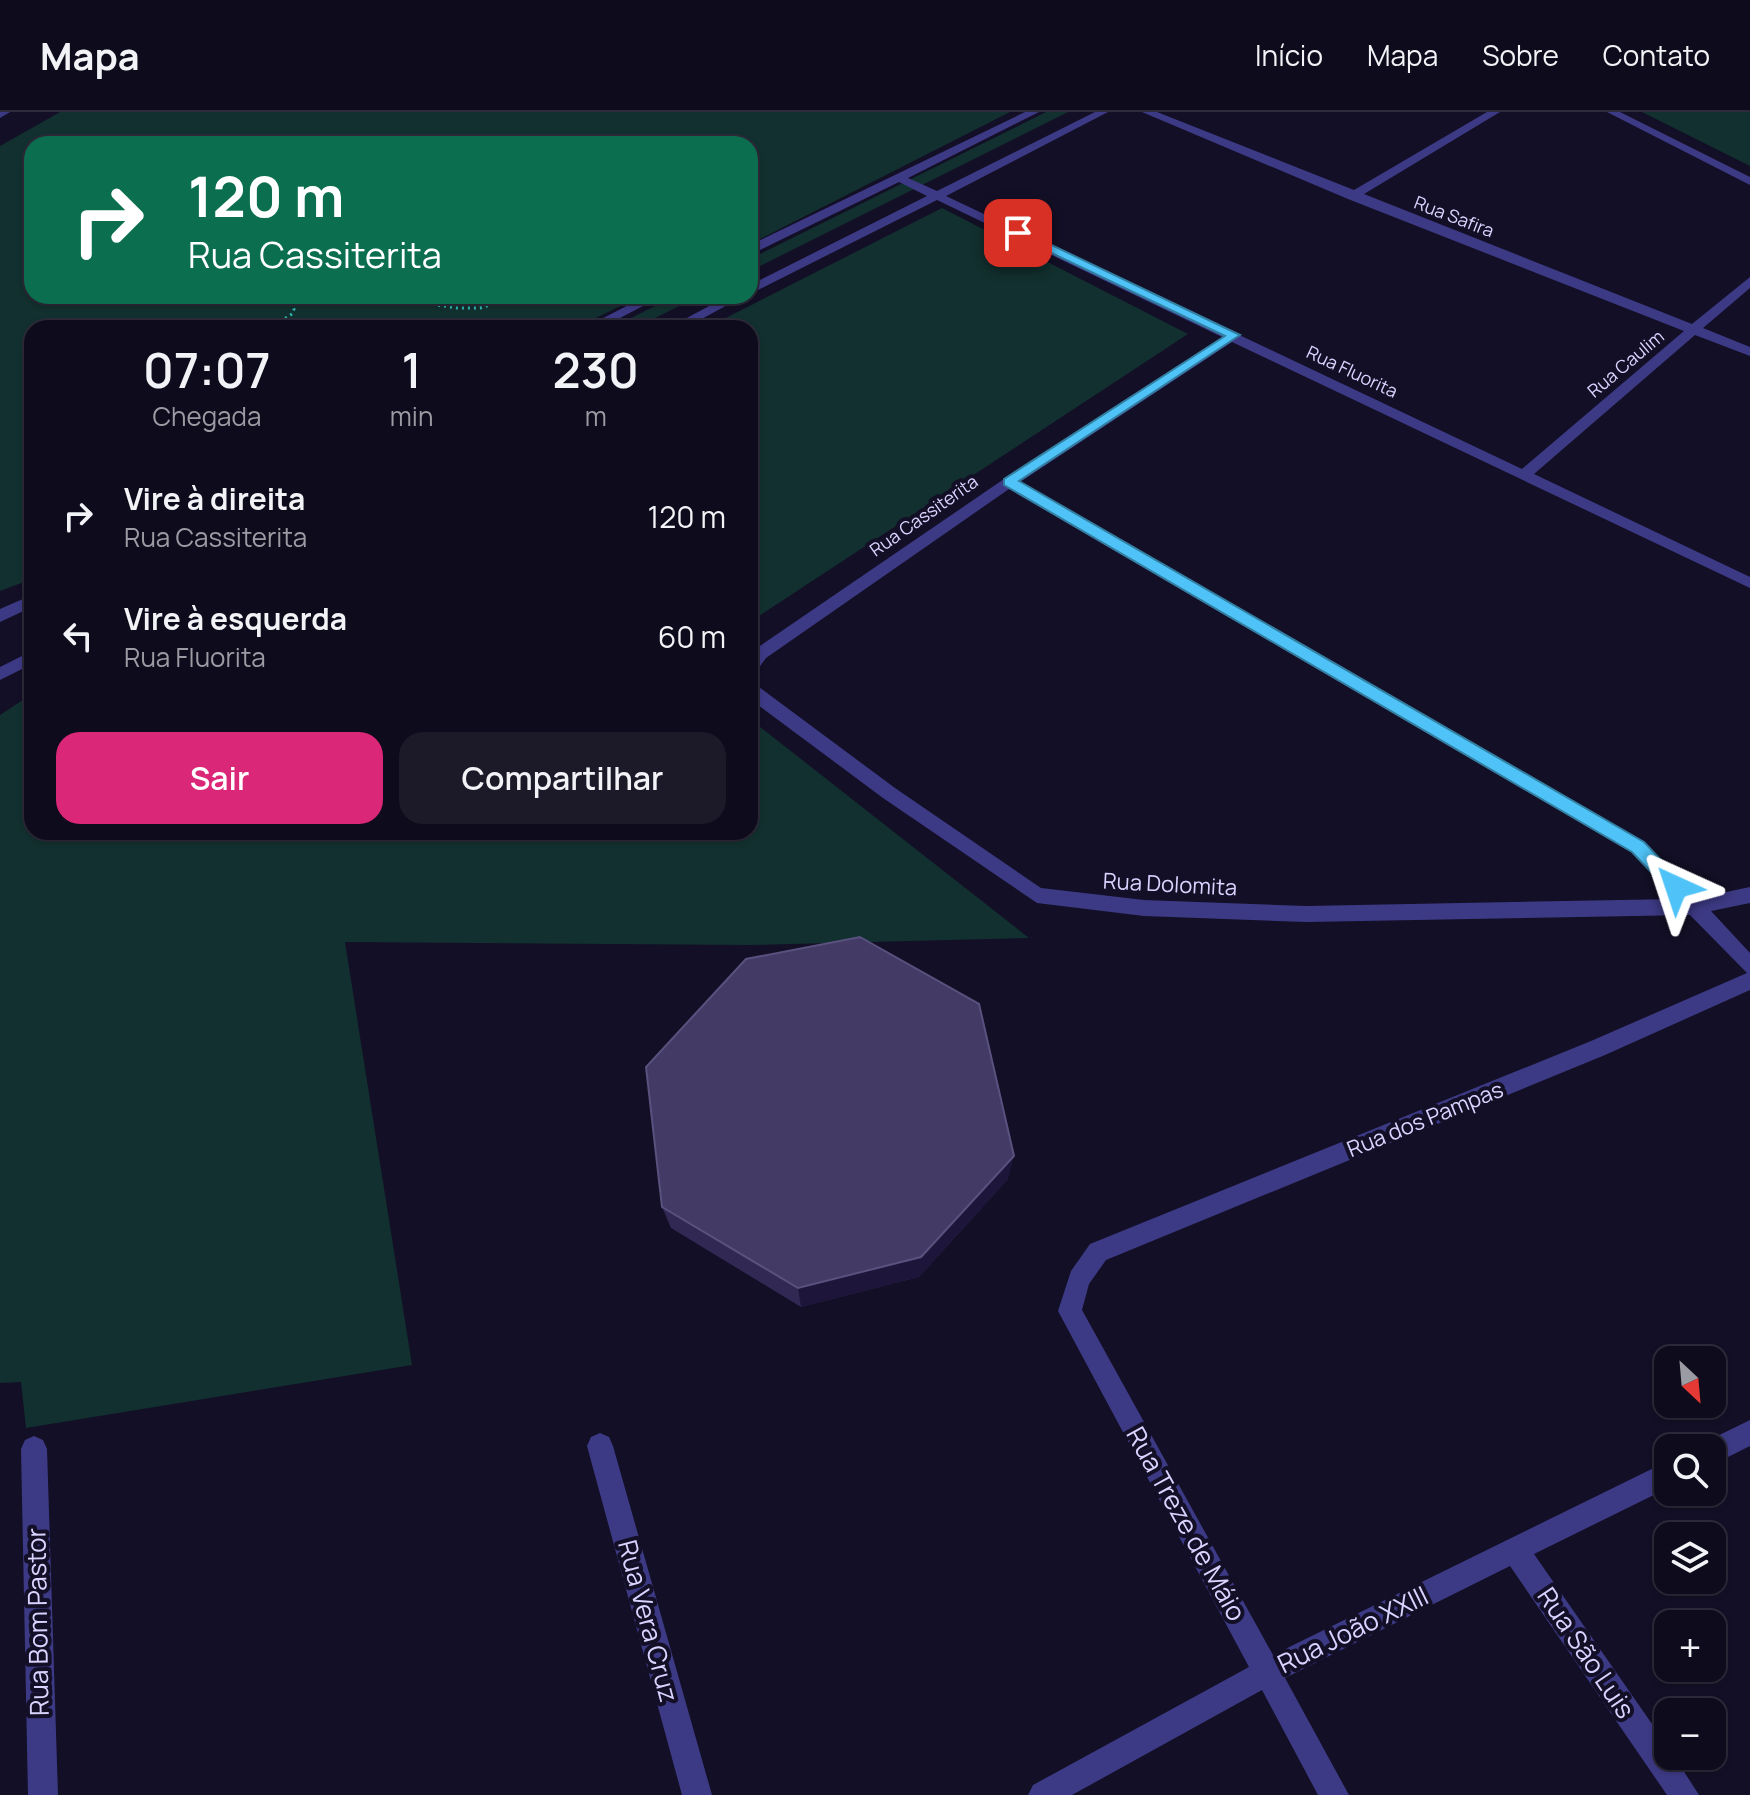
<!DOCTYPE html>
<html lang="pt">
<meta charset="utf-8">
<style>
:root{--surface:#0e0b1c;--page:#1c1929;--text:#f1f3f6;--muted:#9b9ba3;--line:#2e2b3b;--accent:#db2777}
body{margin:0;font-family:Manrope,sans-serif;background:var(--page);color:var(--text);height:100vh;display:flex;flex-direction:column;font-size:30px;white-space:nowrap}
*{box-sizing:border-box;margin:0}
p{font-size:26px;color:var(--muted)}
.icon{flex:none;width:44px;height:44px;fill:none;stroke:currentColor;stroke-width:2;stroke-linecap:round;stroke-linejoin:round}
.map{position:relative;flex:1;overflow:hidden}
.panel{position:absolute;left:24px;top:208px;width:734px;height:520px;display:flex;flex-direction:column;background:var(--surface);border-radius:24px;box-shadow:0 2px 6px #0004,0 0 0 2px var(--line)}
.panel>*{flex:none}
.guide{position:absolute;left:24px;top:24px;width:734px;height:168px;border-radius:24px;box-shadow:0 2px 6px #0004,0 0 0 2px var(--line);background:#0b6e4f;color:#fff;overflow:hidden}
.needle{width:52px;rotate:154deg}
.controls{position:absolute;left:1654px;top:1234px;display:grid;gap:16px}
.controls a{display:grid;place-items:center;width:72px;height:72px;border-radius:16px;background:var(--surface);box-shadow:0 2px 6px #0004,0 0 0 2px var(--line);font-size:40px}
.pin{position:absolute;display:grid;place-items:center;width:68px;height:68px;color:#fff;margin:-34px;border-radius:16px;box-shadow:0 4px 12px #0006}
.me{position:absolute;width:88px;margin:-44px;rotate:318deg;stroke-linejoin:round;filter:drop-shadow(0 0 6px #0008)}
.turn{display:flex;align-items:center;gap:28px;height:168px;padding:0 32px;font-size:36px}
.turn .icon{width:104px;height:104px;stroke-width:2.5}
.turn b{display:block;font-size:56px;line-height:68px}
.eta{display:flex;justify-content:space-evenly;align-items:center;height:136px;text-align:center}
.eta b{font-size:48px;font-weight:600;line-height:56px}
.cta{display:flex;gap:16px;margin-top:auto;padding:16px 32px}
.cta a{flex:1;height:92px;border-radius:24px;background:var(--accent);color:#fff;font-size:32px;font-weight:600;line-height:92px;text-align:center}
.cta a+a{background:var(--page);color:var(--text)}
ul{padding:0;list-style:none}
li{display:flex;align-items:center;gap:24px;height:120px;padding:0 32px}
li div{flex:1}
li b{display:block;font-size:30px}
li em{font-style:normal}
header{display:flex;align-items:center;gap:48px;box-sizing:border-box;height:112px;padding:0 40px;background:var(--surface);border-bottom:2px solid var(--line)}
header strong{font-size:38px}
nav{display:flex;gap:44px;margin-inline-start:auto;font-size:28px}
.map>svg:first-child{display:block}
.green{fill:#12302f}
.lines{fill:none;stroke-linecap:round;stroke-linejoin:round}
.path{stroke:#2fb8b0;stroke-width:3;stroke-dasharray:2 4;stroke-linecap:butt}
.minor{fill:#3d3a85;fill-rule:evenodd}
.wall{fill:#312854}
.shaded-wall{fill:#1d163a}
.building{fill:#433a66;stroke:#5a527e;stroke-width:2}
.route{fill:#4fc3f7;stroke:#337fa1;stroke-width:2}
.labels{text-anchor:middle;stroke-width:8;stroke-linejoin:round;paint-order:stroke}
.far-street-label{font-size:18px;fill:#d9d4ff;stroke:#130f26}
.street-label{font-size:22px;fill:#d9d4ff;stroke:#130f26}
.near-street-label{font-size:26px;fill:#d9d4ff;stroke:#130f26}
</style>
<header>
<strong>Mapa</strong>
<nav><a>Início</a><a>Mapa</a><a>Sobre</a><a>Contato</a></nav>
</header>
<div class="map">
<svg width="1750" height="1683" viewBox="0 0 1750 1683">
<rect width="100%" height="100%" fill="#130f26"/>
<path class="green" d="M 60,0 L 1010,0 L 750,132 L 750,32 L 32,32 L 32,184 L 641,184 L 575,216 L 32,216 L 32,467 L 0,479 L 0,34 Z
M 1046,0 L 1068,0 L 750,159 L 750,147 Z
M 1642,0 L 1750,0 L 1750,54 Z
M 942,96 L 1188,222 L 750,510 L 750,216 L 706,216 Z
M 675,184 L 699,184 L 635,216 L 611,216 Z
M 32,582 L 32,720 L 750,720 L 750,607 L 1029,826 L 750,833 L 345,830 L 412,1253 L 26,1316 L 21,1270 L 0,1271 L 0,603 Z"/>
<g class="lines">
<path class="path" d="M 416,184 L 437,193 L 457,196 L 480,196 L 507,188 L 569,185
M 270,216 L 292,202 L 294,197 L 284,184"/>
<path class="minor" d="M 0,0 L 10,0 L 0,6 Z
M 1025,0 L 1039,0 L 908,66 L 937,79 L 1095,0 L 1108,0 L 946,84 L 1522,357 L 1684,219 L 1348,87 L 1142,0 L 1157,0 L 1354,78 L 1487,0 L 1500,0 L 1364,82 L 1692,212 L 1750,165 L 1750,176 L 1703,216 L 1750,235 L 1750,244 L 1695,223 L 1534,362 L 1750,465 L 1750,476 L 1232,230 L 1020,370 L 1645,730 L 1698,786 L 1750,775 L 1750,791 L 1711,799 L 1750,841 L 1750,878 L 1605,943 L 1106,1148 L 1089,1172 L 1082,1198 L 1273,1543 L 1668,1349 L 1668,1376 L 1534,1442 L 1668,1635 L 1668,1644 L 1674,1644 L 1699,1683 L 1667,1683 L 1510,1454 L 1285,1566 L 1349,1683 L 1318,1683 L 1262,1578 L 1072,1683 L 1028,1683 L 1033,1673 L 1249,1555 L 1058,1199 L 1071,1159 L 1090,1132 L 1591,929 L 1747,861 L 1690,803 L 1306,810 L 1144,804 L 1037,791 L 883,686 L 750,587 L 750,544 L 754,538 L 1004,367 L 1222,225 L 937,88 L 750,182 L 750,173 L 927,84 L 899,70 L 754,141 L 750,142 L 750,133 ZM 1009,377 L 1631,740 L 1675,787 L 1306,794 L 1144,788 L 1041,776 L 895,676 L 759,575 L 758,557 L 766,546 Z
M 1607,0 L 1620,0 L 1750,65 L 1750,73 Z
M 646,184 L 662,184 L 601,216 L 584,216 Z
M 728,184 L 744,184 L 685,216 L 668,216 Z
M 32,483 L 32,495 L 0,510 L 0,497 Z
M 32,539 L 32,552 L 0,568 L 0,555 Z
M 1750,1308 L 1750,1334 L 1712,1353 L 1712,1336 L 1701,1336 L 1703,1331 Z
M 600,1321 L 609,1325 L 613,1334 L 712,1683 L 682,1683 L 587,1334 L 591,1325 Z
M 34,1324 L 43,1328 L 47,1337 L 58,1683 L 28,1683 L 21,1337 L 25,1328 Z"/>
</g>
<path class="wall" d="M 1008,1067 L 919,1165 L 801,1195 L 671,1116 L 662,1095 Z"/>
<path class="shaded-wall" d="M 1014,1044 L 1008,1067 L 919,1165 L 801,1195 L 798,1176 Z"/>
<path class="building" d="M 860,825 L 979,892 L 1014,1044 L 921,1145 L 798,1176 L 662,1095 L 646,955 L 746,847 Z"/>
<path class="route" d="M 1018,117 L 1240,223 L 1019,369 L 1644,730 L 1682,770 L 1685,775 L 1682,780 L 1670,780 L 1632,740 L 1004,373 L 1004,367 L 1225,224 L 1014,123 L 1014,118 Z"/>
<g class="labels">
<g class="far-street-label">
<text transform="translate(1454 105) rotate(21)" y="6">Rua Safira</text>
<text transform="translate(1626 252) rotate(-40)" y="6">Rua Caulim</text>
<text transform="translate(1352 260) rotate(25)" y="6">Rua Fluorita</text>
<text transform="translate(924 404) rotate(-35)" y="6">Rua Cassiterita</text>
</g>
<g class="street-label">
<text transform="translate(1170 772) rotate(3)" y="8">Rua Dolomita</text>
<text transform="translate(1425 1007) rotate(-22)" y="8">Rua dos Pampas</text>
</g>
<g class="near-street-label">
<text transform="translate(1186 1412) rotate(61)" y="9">Rua Treze de Máio</text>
<text transform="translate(648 1509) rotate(75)" y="9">Rua Vera Cruz</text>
<text transform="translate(38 1510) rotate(-91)" y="9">Rua Bom Pastor</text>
<text transform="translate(1353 1518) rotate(-26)" y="9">Rua João XXlll</text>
<text transform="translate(1586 1541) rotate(56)" y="9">Rua São Luis</text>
</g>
</g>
</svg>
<div class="controls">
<a><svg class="needle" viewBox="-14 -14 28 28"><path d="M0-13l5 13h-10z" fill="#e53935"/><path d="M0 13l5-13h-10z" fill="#9b9ba3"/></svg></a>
<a><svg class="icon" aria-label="search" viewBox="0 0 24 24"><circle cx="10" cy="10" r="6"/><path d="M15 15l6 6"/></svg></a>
<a><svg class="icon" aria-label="layers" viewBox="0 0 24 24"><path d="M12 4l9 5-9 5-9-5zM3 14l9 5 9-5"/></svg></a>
<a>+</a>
<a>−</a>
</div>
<div class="pin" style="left:1018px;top:121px;background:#d93025"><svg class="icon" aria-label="arrive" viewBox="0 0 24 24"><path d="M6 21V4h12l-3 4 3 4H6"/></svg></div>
<svg class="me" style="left:1676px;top:775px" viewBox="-20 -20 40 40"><path d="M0-17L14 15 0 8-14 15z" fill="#4fc3f7" stroke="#fff" stroke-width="4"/></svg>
<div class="guide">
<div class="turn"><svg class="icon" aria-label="right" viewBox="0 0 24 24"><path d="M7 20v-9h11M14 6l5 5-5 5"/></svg><div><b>120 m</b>Rua Cassiterita</div></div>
</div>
<section class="panel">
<div class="eta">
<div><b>07:07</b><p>Chegada</p></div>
<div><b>1</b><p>min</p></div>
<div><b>230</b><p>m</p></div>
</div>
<ul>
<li><svg class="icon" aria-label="right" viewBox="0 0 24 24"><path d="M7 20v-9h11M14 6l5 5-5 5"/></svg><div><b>Vire à direita</b><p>Rua Cassiterita</p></div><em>120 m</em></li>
<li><svg class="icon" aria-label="left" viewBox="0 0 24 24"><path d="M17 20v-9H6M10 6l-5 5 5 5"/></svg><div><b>Vire à esquerda</b><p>Rua Fluorita</p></div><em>60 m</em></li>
</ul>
<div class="cta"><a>Sair</a><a>Compartilhar</a></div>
</section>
</div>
